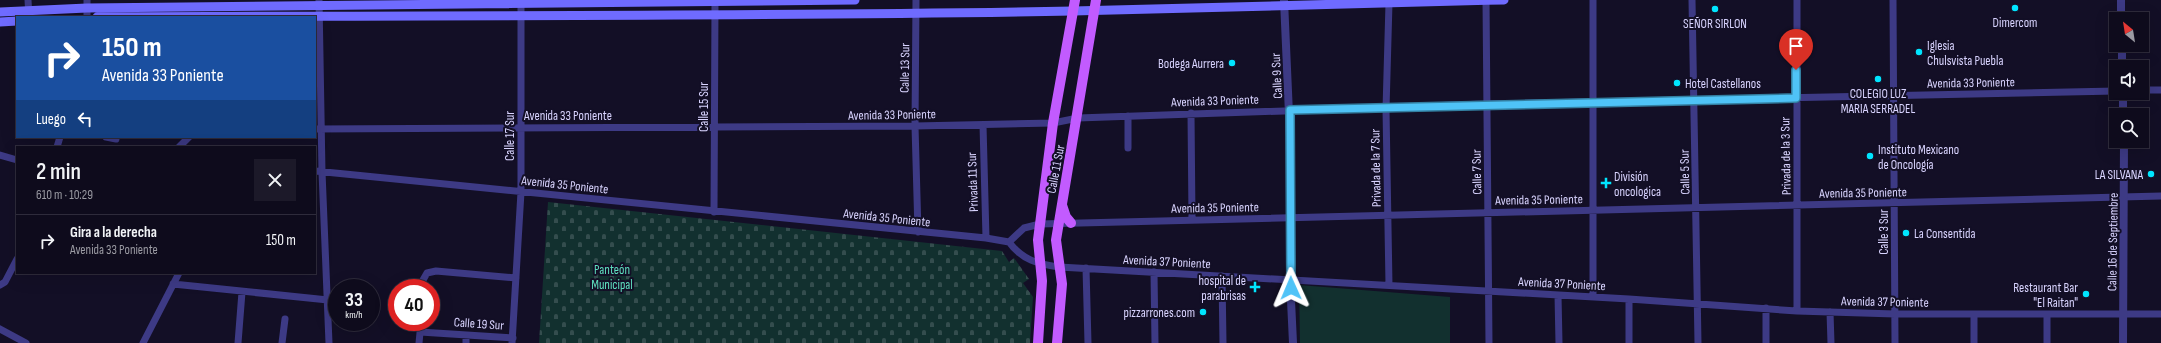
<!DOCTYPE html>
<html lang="es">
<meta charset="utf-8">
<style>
:root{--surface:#0e0b1c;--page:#1c1929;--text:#f1f3f6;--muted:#9b9ba3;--line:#2e2b3b}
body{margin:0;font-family:"Sofia Sans Condensed",sans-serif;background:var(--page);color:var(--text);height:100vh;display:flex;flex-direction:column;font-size:15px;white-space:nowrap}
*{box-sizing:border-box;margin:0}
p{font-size:13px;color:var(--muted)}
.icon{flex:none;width:22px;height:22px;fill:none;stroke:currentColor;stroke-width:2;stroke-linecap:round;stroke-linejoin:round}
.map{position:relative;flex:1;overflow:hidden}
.drawer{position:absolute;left:16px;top:146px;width:300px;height:128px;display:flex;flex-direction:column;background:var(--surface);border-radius:0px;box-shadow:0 4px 16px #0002,0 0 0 1px var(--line)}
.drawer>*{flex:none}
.top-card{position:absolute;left:16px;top:16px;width:300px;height:122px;border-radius:0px;box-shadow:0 4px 16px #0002,0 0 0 1px var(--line);background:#1a4fa0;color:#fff;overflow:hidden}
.needle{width:26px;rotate:330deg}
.controls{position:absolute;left:2109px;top:12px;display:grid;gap:8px}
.controls a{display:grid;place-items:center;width:40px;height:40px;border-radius:0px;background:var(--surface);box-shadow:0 4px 16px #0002,0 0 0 1px var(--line);font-size:20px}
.speed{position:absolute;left:328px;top:279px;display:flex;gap:8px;font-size:20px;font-weight:700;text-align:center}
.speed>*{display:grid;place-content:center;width:52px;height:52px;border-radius:50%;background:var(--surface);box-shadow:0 4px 16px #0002,0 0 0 1px var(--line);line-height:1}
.speed small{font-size:10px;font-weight:400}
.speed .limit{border:6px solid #d22;background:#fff;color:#111}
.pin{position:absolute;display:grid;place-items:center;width:34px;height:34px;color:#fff;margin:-41px -17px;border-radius:50% 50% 50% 0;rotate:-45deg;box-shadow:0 0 4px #0007}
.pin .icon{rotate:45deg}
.me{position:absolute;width:44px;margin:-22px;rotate:359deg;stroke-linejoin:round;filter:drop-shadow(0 0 3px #0008)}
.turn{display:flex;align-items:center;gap:14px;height:84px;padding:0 20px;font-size:18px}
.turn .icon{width:52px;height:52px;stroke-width:2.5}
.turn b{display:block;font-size:28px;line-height:34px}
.then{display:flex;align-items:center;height:38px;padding:0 20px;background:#0003;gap:8px;font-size:15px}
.round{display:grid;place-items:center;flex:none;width:42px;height:42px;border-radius:0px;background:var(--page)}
.overview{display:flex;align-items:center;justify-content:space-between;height:68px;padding:0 20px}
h1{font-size:24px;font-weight:600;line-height:30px}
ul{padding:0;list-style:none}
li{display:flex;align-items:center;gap:12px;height:52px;padding:0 20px;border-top:1px solid var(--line)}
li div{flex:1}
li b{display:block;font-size:15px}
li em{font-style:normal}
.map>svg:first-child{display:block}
.cemetery{fill:url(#cemetery-stones)}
.park{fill:#12302f}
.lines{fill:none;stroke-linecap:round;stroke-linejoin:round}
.minor{stroke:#3d3a85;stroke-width:7}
.tertiary{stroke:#3d3a85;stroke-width:8}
.secondary{stroke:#6f6bff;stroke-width:9}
.primary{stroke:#c25bff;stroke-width:10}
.route-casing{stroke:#337fa1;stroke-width:10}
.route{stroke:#4fc3f7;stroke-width:7}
.poi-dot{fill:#00e5ff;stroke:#130f26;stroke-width:1.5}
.labels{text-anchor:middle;stroke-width:4;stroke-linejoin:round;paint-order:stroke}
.poi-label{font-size:13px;fill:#d9d4ff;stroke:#130f26;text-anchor:start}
.street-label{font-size:13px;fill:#d9d4ff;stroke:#130f26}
.park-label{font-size:13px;fill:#5fe0c0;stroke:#130f26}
</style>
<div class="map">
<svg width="2161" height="343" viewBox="0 0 2161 343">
<defs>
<pattern id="cemetery-stones" width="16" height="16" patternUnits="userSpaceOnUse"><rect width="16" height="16" fill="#12302f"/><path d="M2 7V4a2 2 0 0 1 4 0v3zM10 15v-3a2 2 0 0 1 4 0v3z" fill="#344d4e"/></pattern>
</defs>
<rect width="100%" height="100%" fill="#130f26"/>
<path class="cemetery" d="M 548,202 L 1002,251 L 1009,262 L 1014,258 L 1029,279 L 1023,283 L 1033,297 L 1030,343 L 539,343 Z"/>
<path class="park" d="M 1299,285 L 1450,297 L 1450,343 L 1300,343 Z"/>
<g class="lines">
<path class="minor" d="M 28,0 L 29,17
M 87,0 L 87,17
M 319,0 L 322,172 L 329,343
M 916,0 L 915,126 L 918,232
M 1486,0 L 1489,343
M 1593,0 L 1593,297
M 1692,0 L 1698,343
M 1797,0 L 1797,311
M 1893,0 L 1895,343
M 1389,3 L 1386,109 L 1389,285
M 2142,90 L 2161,90
M 1191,113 L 1192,219
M 1128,116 L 1128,148
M 983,125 L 986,238
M 315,129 L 915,126 L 1053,123 L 1078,118 L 1484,104 L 2116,91
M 106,137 L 116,139
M 57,147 L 60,137
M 179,147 L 189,137
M 0,155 L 17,160
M 315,171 L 986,238 L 1009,242
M 714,212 L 715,3
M 1009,242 C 1022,260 1038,264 1059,267 L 1629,299 L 1797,311 L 1895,314 L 2161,314
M 1009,242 L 1024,228 L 1040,224 L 2161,196
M 1086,268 L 1088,343
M 1154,272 L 1155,343
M 1222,276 L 1223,343
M 173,284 L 328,300
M 0,285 L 5,282 L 17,259
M 423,288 L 423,280 L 427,273 L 436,271 L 516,278
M 1558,295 L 1559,343
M 1629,299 L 1629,343
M 1766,308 L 1766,343
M 1830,312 L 1831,343
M 1974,315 L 1974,343
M 2047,315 L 2047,343
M 0,329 L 26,343
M 420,332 L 513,338
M 143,343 L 179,273
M 238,343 L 242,292
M 282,343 L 285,319
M 419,343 L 421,322
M 466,343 L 466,335
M 512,343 L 521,192 L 521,0"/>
<path class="tertiary" d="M 1284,0 L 1290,137 L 1290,279 L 1293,343
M 2121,0 L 2121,19
M 2122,45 L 2122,67
M 2123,93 L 2123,115
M 2123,343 L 2124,141"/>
<path class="secondary" d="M 0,12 L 87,8 L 855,0
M 97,17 C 422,15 748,17 1073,11 C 1216,8 1360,3 1504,0
M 0,22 L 17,21"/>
<path class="primary" d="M 1062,205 L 1066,217 L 1071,223
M 1038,343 L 1042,281 L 1038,240 L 1053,123 L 1075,0
M 1057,343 L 1062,284 L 1056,240 L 1096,0"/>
</g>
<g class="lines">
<defs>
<path id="route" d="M 1291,288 L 1290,110 L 1796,98 L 1796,70"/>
</defs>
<use href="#route" class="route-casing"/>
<use href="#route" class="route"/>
</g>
<g class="poi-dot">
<circle cx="2015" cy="8" r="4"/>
<circle cx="1715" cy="9" r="4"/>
<circle cx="1919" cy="52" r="4"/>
<circle cx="1232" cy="63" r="4"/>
<circle cx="1878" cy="79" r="4"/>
<circle cx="1677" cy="83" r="4"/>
<circle cx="1870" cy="156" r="4"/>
<circle cx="2151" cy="174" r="4"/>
<path d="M1604 177h4v4h4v4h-4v4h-4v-4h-4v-4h4z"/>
<circle cx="1906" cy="233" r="4"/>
<path d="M1253 281h4v4h4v4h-4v4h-4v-4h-4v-4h4z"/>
<circle cx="2086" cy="294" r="4"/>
<circle cx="1203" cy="312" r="4"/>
</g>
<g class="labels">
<g class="poi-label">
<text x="2015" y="27" text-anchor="middle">Dimercom</text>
<text x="1715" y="28" text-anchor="middle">SEÑOR SIRLON</text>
<text x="1927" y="50">Iglesia<tspan x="1927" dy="15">Chulsvista Puebla</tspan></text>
<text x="1224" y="68" text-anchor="end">Bodega Aurrera</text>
<text x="1685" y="88">Hotel Castellanos</text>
<text x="1878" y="98" text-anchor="middle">COLEGIO LUZ<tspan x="1878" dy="15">MARIA SERRADEL</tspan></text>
<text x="1878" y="154">Instituto Mexicano<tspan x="1878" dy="15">de Oncología</tspan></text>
<text x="2143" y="179" text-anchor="end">LA SILVANA</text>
<text x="1614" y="181">División<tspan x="1614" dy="15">oncologica</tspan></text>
<text x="1914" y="238">La Consentida</text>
<text x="1246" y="285" text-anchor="end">hospital de<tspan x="1246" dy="15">parabrisas</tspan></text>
<text x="2078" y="292" text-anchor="end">Restaurant Bar<tspan x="2078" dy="15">"El Raitan"</tspan></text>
<text x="1195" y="317" text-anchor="end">pizzarrones.com</text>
</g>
<g class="street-label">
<text transform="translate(904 68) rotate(-89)" y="5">Calle 13 Sur</text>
<text transform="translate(1276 76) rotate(-93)" y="5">Calle 9 Sur</text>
<text transform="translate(1971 82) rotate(-1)" y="5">Avenida 33 Poniente</text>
<text transform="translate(1215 100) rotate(-2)" y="5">Avenida 33 Poniente</text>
<text transform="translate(703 107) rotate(-90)" y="5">Calle 15 Sur</text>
<text transform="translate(892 114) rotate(-1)" y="5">Avenida 33 Poniente</text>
<text x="568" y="120">Avenida 33 Poniente</text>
<text transform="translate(509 136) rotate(-90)" y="5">Calle 17 Sur</text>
<text transform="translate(1785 156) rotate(-91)" y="5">Privada de la 3 Sur</text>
<text transform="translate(1375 168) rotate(-91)" y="5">Privada de la 7 Sur</text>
<text transform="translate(1055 169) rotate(-79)" y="5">Calle 11 Sur</text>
<text transform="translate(1476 172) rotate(-91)" y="5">Calle 7 Sur</text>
<text transform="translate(1684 172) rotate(-91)" y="5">Calle 5 Sur</text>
<text transform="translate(972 182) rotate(-92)" y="5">Privada 11 Sur</text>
<text transform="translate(565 184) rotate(6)" y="5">Avenida 35 Poniente</text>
<text transform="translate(1863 192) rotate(-1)" y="5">Avenida 35 Poniente</text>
<text transform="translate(1539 199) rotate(-1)" y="5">Avenida 35 Poniente</text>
<text transform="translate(1215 207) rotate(-1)" y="5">Avenida 35 Poniente</text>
<text transform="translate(887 217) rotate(6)" y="5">Avenida 35 Poniente</text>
<text transform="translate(1883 232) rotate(-90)" y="5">Calle 3 Sur</text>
<text transform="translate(2112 242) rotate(-89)" y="5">Calle 16 de Septiembre</text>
<text transform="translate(1167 261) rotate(3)" y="5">Avenida 37 Poniente</text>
<text transform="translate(1562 283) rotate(3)" y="5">Avenida 37 Poniente</text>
<text transform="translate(1885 301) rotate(1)" y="5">Avenida 37 Poniente</text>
<text transform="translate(479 323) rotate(4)" y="5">Calle 19 Sur</text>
</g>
<g class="park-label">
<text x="612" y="274">Panteón<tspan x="612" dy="15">Municipal</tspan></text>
</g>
</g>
</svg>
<div class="controls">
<a><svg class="needle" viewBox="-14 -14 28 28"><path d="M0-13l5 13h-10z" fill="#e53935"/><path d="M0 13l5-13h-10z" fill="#9b9ba3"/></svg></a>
<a><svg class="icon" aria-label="sound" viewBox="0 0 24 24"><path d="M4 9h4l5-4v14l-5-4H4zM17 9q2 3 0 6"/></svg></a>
<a><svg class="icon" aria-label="search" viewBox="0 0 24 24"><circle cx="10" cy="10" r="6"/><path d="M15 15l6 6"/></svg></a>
</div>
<div class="speed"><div>33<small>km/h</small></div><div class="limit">40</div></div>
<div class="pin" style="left:1796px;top:70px;background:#d93025"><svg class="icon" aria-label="arrive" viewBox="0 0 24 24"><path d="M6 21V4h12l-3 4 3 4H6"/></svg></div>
<svg class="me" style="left:1291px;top:288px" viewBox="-20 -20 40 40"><path d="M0-17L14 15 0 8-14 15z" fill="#4fc3f7" stroke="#fff" stroke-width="4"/></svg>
<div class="top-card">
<div class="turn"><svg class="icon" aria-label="right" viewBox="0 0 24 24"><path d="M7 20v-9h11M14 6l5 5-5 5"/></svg><div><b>150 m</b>Avenida 33 Poniente</div></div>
<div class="then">Luego<svg class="icon" aria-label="left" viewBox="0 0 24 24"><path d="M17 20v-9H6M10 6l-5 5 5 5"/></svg></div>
</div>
<section class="drawer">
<div class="overview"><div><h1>2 min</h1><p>610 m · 10:29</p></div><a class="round"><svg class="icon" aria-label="close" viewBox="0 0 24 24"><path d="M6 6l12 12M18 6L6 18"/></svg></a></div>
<ul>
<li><svg class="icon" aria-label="right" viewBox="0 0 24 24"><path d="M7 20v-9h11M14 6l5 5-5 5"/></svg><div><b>Gira a la derecha</b><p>Avenida 33 Poniente</p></div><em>150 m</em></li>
</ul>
</section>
</div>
